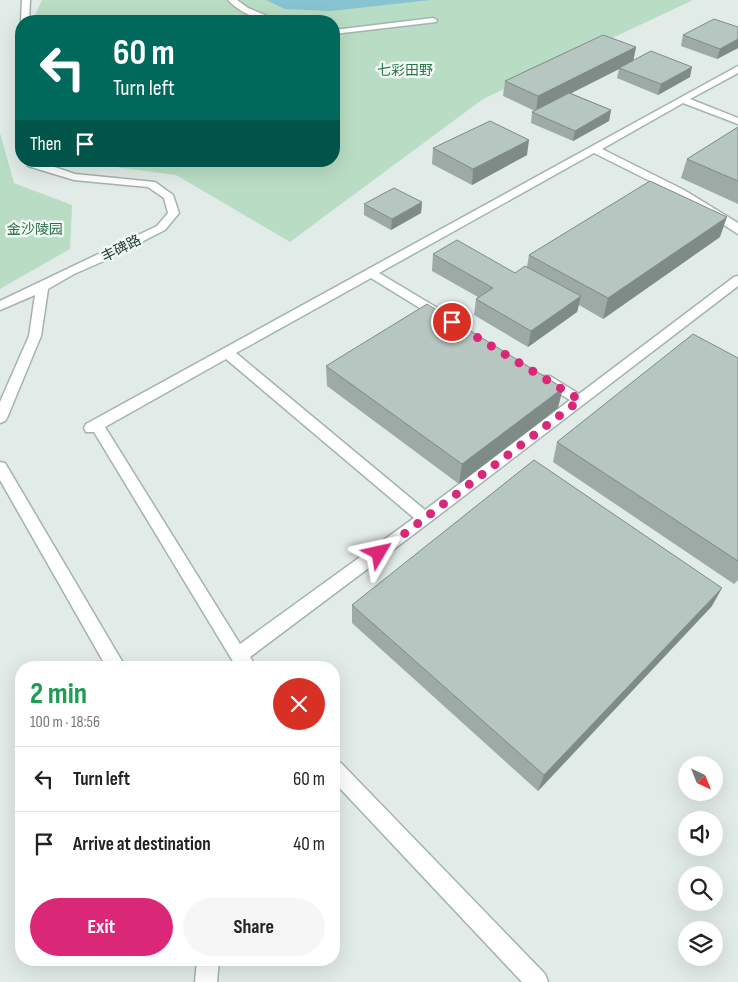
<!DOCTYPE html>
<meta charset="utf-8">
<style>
:root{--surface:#fff;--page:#f6f6f6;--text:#222;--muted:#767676;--line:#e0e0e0;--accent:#db2777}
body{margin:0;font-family:"Sofia Sans Condensed","Noto Sans SC",sans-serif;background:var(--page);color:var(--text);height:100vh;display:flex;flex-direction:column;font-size:19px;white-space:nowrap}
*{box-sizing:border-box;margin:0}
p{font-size:16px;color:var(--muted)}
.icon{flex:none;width:28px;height:28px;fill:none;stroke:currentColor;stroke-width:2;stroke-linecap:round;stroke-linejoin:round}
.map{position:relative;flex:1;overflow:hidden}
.side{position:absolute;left:15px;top:661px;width:325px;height:305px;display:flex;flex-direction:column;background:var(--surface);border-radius:20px;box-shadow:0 5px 20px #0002}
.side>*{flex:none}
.top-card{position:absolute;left:15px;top:15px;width:325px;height:152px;border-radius:20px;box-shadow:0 5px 20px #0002;background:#00695c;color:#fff;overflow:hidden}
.needle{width:32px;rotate:137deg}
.fabs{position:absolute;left:678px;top:756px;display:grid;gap:10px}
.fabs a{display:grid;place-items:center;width:45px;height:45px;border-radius:50%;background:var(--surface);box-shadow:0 5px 20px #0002;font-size:25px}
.pin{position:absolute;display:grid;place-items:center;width:42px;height:42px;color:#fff;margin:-21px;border:2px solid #fff;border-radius:50%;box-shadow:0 1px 5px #0007}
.me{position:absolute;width:55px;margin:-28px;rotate:54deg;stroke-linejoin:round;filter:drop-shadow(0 0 4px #0008)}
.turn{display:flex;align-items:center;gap:18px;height:105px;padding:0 15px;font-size:22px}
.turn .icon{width:65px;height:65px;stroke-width:2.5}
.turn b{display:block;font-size:35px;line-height:42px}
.then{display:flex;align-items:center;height:48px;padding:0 15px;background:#0003;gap:10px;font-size:19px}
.round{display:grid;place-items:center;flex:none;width:52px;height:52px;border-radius:26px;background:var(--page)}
.summary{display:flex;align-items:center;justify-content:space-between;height:85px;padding:0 15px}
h1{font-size:30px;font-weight:700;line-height:38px;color:#1e9e55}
.primary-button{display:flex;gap:10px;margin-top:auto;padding:10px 15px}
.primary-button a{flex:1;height:58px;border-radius:30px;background:var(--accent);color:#fff;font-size:20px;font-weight:700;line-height:58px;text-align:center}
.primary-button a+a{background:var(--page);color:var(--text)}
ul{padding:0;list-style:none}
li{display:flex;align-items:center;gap:15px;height:65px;padding:0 15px;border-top:1px solid var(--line)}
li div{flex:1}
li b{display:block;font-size:19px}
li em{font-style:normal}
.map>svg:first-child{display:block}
.green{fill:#b9ddc4}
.water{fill:#88c3d1}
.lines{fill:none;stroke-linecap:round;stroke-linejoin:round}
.lane-casing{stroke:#a4b3ae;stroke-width:3}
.street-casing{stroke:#a4b3ae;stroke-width:3}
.lane{fill:#fff;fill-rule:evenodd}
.street{fill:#fff;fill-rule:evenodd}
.wall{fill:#9daaa5}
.shaded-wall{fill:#7f8b86}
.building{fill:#b6c6c0;stroke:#7f8b86}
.route{stroke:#db2777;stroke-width:9;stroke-dasharray:0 16.2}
.labels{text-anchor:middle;stroke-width:5;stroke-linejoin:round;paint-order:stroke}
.far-park-label{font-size:14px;fill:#2b734a;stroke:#f1f8f5}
.far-street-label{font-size:14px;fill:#213c36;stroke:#f1f8f5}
</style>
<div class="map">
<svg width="738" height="982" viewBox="0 0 738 982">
<rect width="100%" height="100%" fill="#e1ebe7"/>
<path class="green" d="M 42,0 L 693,0 L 483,99 L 290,242 L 176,175 L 71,161 L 334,161 L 334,21 L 36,21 L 35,15 Z
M 0,133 L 14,183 L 72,205 L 70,249 L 0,289 Z"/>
<path class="water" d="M 266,0 L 430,0 L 331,11 L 285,9 Z"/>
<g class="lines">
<defs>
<path id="lane" d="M 738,66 L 738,73 L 690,99 L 738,118 L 738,124 L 683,103 L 602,149 L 684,190 L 738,223 L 738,234 L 676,194 L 594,153 L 379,273 L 444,312 L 446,315 L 444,318 L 436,318 L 371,278 L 236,353 L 425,510 L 570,400 L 540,382 L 538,379 L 540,376 L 550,376 L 579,394 L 734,277 L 738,276 L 738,286 L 430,522 L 250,657 L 257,668 L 237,668 L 94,432 L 86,432 L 84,428 L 86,424 ZM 226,359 L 414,518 L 240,644 L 105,427 Z
M 334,760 L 341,763 L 545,974 L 548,982 L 522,982 L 334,782 Z"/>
<path id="street" d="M 22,0 L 30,0 L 29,21 L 21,21 Z
M 228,0 L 237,0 L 248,8 L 279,21 C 261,22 240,13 228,0 Z
M 433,18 L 437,20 L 436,22 L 334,34 L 334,30 Z
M 27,161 L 37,161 L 75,174 L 155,182 L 173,195 L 179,213 L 165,230 L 106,260 L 74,274 L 48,289 L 41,336 L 7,418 L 5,421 L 0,423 L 0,402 L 29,336 L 35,295 L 0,310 L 0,301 L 157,226 L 168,213 L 164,198 L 148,187 L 74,180 L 28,166 Z
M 0,462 L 5,463 L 126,668 L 107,668 L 0,480 Z
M 197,960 L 219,960 L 217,982 L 195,982 Z"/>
</defs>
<use href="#lane" class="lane-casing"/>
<use href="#street" class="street-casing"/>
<use href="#lane" class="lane"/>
<use href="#street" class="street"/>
</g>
<path class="wall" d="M 738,27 L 738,48 L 717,59 L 681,46 L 683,35 Z
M 636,47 L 633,61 L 690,77 L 658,95 L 617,78 L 619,69 L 571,93 L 611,110 L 609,121 L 573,141 L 531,123 L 532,112 L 535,111 L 503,96 L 505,81 Z
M 738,127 L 738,204 L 681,178 L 687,159 Z
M 433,148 L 527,155 L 472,185 L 432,164 Z
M 422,202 L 421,213 L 391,230 L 364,215 L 364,204 Z
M 720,237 L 603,319 L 579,305 L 577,312 L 528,347 L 474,315 L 476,299 L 478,297 L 432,271 L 433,254 L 515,273 L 527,267 L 529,255 Z
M 738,358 L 738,580 L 734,584 L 553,462 L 557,442 Z
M 326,366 L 558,408 L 459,484 L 327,386 Z
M 352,605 L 712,606 L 538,791 L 352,623 Z"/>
<path class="shaded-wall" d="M 738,39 L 738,48 L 717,59 L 720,49 Z
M 636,47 L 633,62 L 536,111 L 538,96 Z
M 692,67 L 690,77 L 658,95 L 661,84 Z
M 611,110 L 609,121 L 573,141 L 575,131 Z
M 529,140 L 527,155 L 472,185 L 473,169 Z
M 422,202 L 421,213 L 391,230 L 392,219 Z
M 727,217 L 720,237 L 603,319 L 608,298 Z
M 581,296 L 577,312 L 528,347 L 531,331 Z
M 563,388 L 558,408 L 459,484 L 462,464 Z
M 722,588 L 712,606 L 538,791 L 544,775 Z"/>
<path class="building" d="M 714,19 L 738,27 L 738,39 L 720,49 L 683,35 Z
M 603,35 L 636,47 L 538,96 L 505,81 Z
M 651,51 L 692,67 L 661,84 L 619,68 Z
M 569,93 L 611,110 L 575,131 L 532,112 Z
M 490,121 L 529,140 L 473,169 L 433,148 Z
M 738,127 L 738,181 L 687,159 Z
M 650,181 L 727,217 L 608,298 L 529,255 Z
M 394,188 L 422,202 L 392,219 L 364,204 Z
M 457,240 L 515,273 L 525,266 L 581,296 L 531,331 L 476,299 L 493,288 L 433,254 Z
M 427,304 L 563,388 L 462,464 L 326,366 Z
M 693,334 L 738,358 L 738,561 L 557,442 Z
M 534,460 L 722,588 L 544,775 L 352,605 Z"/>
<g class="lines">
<path class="route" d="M 379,553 L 580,400 L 452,322"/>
</g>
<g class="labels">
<g class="far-park-label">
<text x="405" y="75">七彩田野</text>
<text x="35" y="234">金沙陵园</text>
</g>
<g class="far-street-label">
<text transform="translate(121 248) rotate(-27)" y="5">丰碑路</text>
</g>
</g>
</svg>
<div class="fabs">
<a><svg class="needle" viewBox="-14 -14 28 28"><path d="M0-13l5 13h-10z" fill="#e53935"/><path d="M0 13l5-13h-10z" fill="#767676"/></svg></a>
<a><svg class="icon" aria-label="sound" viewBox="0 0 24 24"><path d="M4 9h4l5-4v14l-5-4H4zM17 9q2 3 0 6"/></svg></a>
<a><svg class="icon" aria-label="search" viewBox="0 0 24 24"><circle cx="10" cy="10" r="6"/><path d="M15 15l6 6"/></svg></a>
<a><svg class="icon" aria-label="layers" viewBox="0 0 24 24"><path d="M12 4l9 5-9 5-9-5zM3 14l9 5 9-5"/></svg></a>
</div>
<div class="pin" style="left:452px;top:322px;background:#d93025"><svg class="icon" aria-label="arrive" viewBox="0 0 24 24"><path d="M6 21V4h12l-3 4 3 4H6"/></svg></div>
<svg class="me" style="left:379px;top:553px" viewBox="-20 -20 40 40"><path d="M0-17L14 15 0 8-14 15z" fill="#db2777" stroke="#fff" stroke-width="4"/></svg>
<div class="top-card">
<div class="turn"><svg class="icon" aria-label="left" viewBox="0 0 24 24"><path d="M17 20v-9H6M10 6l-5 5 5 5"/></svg><div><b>60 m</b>Turn left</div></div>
<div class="then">Then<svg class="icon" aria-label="arrive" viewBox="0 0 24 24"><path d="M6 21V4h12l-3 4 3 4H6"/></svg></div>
</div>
<section class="side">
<div class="summary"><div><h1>2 min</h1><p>100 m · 18:56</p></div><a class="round" style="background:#d93025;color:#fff"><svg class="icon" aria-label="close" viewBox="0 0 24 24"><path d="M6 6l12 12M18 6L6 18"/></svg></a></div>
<ul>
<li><svg class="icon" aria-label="left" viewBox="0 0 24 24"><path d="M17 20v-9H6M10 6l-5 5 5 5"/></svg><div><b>Turn left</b></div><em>60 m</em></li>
<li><svg class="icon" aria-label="arrive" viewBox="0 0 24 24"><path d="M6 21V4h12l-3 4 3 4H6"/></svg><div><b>Arrive at destination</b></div><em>40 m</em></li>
</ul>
<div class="primary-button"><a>Exit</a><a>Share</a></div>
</section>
</div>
